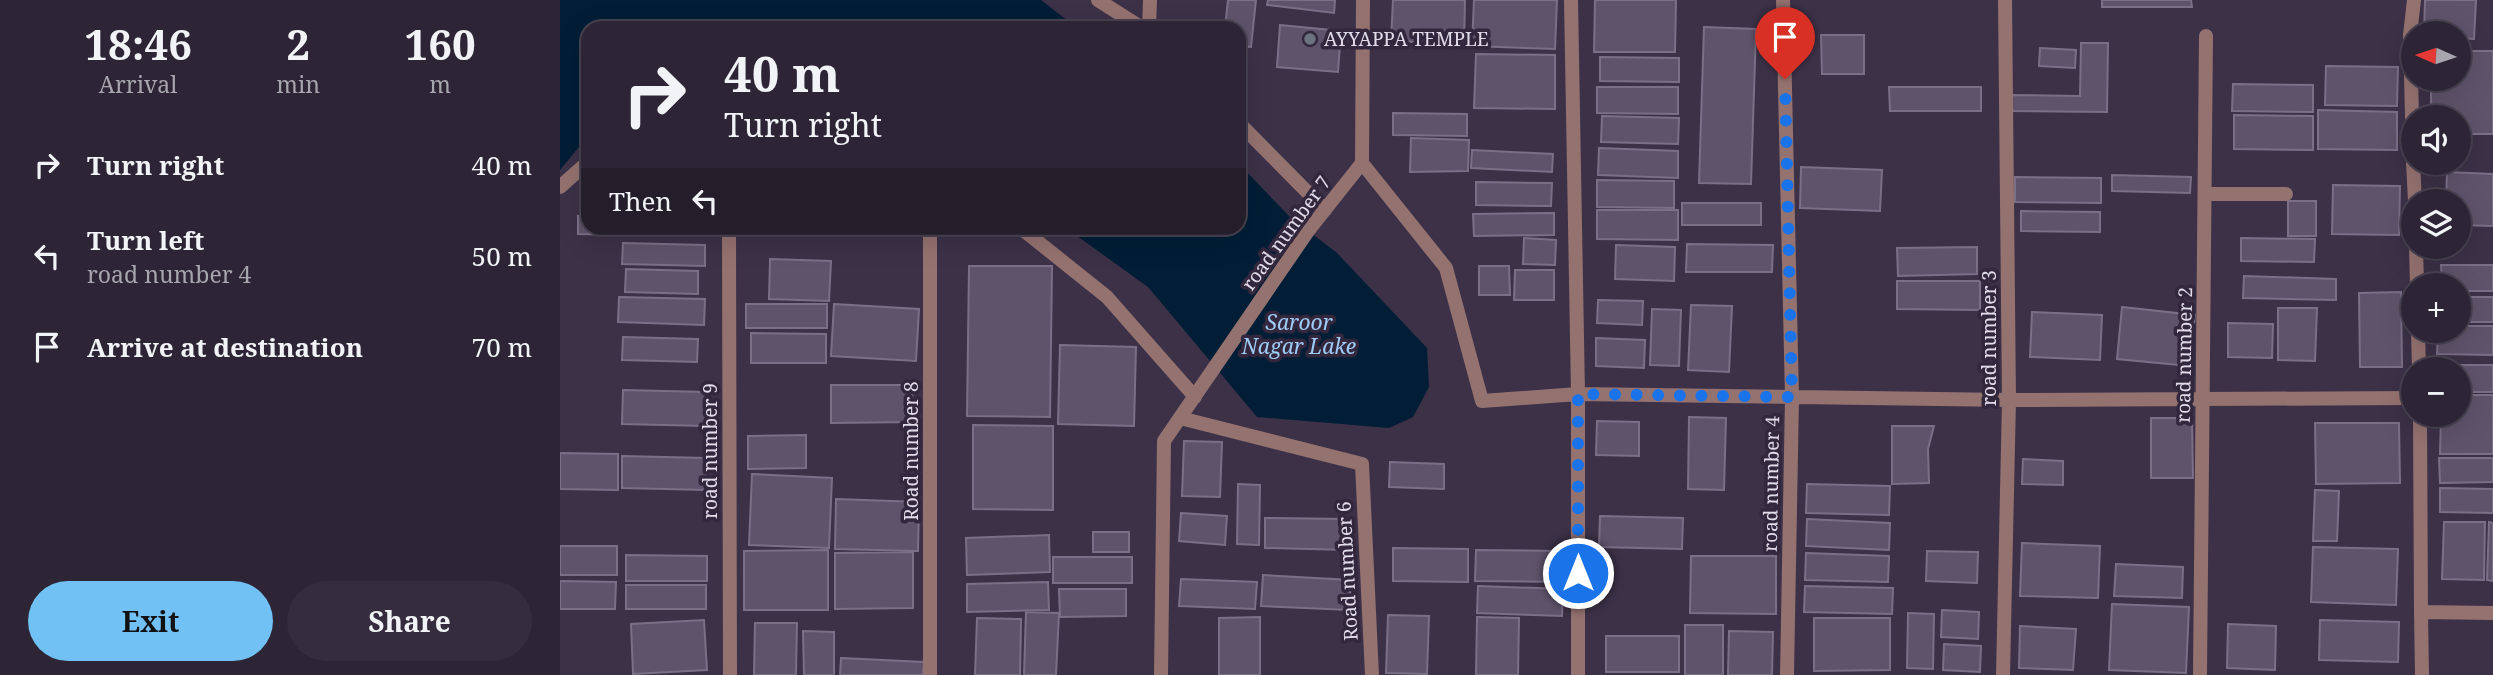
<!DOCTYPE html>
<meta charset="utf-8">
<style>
:root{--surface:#2d2535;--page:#352d3d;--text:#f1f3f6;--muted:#a7a5ad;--line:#484250;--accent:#71c1f4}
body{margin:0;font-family:"Noto Serif",serif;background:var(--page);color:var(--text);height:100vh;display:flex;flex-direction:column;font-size:26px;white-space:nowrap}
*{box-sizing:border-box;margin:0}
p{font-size:23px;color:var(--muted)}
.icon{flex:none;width:38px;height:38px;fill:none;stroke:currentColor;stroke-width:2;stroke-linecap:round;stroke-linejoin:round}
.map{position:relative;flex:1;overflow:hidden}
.details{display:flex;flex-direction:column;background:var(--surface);width:560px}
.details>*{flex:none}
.top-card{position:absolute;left:21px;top:21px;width:665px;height:214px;border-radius:21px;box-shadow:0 7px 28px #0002,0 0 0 2px var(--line);background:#2d2535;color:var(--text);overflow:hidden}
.needle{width:46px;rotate:273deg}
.buttons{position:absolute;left:1841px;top:21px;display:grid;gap:14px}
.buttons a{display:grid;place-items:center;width:70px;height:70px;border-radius:50%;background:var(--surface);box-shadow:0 7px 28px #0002,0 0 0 2px var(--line);font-size:35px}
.pin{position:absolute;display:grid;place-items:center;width:60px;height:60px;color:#fff;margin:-72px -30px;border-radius:50% 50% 50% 0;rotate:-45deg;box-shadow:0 0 7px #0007}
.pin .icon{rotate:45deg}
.me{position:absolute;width:77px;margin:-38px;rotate:0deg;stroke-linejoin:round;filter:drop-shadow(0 0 5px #0008)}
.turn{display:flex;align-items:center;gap:24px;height:147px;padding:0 28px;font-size:32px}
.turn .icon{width:91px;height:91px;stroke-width:2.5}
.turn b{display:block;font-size:49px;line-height:60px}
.then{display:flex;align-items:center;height:66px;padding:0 28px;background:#0003;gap:14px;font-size:26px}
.eta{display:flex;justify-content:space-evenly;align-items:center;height:119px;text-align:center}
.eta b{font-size:42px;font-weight:700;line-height:49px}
.button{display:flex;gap:14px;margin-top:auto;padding:14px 28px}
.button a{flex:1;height:80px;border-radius:42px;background:var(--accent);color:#111;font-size:28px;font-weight:700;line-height:80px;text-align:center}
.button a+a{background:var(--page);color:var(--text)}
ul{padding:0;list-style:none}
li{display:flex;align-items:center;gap:21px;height:91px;padding:0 28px}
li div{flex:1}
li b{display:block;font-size:26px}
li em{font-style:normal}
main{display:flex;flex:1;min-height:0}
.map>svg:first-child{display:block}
.water{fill:#011e36}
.building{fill:#5f536b;stroke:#7b6f88;stroke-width:2}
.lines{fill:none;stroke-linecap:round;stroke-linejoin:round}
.street{stroke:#947270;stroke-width:14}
.route{stroke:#1a73e8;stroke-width:12;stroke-dasharray:0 21.6}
.worship-dot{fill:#6b7280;stroke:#32273d;stroke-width:2.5}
.labels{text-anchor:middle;stroke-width:7;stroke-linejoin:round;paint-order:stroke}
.poi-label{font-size:19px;fill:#e2dcea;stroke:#32273d;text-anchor:start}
.street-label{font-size:19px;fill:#e2dcea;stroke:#32273d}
.water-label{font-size:21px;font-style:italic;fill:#9fccf6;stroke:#32273d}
</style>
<main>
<section class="details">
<div class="eta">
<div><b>18:46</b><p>Arrival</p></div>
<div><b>2</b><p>min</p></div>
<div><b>160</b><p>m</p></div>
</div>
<ul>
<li><svg class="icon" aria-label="right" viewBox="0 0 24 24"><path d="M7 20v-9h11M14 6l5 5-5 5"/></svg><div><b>Turn right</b></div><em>40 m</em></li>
<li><svg class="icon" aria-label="left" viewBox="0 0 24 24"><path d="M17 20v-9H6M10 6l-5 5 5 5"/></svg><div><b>Turn left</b><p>road number 4</p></div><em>50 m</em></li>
<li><svg class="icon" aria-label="arrive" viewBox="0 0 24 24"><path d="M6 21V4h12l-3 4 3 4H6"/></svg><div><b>Arrive at destination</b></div><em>70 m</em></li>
</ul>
<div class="button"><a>Exit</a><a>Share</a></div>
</section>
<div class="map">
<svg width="1933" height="675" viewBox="0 0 1933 675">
<rect width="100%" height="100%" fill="#3c3147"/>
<path class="water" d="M 0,0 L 481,0 L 517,28 L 28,28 L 28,136 L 0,170 Z
M 679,164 L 729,216 L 777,253 L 867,348 L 869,387 L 853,417 L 829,428 L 697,417 L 588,287 L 506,228 L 679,228 Z"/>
<path class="building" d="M 668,0 L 696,0 L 691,47 L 679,46 L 679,28 L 665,28 Z
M 708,0 L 775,0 L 774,13 L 707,5 Z
M 833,0 L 905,0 L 904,44 L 831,41 Z
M 914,0 L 997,0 L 995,49 L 912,46 Z
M 1035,0 L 1116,0 L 1115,52 L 1034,52 Z
M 1542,0 L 1631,0 L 1632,7 L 1542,7 Z
M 1865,0 L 1916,0 L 1914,39 L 1899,38 L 1899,33 L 1864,33 Z
M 720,25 L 781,31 L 778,72 L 717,67 Z
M 1144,27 L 1196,29 L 1191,184 L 1139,183 Z
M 1261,35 L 1304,35 L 1304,74 L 1262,74 Z
M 1521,43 L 1548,43 L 1547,112 L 1452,111 L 1452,95 L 1520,96 Z
M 1480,48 L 1516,50 L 1515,68 L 1479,66 Z
M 1899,51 L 1933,51 L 1933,134 L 1899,134 L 1899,117 L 1871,117 L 1871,79 L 1899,79 Z
M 916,54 L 995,55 L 995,109 L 914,108 Z
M 1040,57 L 1119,58 L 1119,82 L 1040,81 Z
M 1766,66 L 1838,67 L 1837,106 L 1765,105 Z
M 1673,84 L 1753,85 L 1753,112 L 1672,111 Z
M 1037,87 L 1118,87 L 1118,114 L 1037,113 Z
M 1329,87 L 1421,87 L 1421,111 L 1330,111 Z
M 1758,110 L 1837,112 L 1837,150 L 1758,149 Z
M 833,113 L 907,114 L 907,136 L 833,135 Z
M 1674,115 L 1753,116 L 1753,150 L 1674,149 Z
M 1042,116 L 1119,118 L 1118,144 L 1041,142 Z
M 851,138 L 909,140 L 908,171 L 850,172 Z
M 1039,148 L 1118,151 L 1118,178 L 1038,175 Z
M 912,150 L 993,154 L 992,172 L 911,168 Z
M 1241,167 L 1322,170 L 1320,211 L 1240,208 Z
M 1887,172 L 1933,174 L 1933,226 L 1899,225 L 1899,201 L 1886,201 Z
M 1552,175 L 1631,177 L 1630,193 L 1552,191 Z
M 1455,177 L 1541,178 L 1541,203 L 1455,202 Z
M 1037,180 L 1114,181 L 1114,208 L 1037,207 Z
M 916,182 L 992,183 L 991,206 L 916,205 Z
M 1773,185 L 1840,186 L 1839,235 L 1772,234 Z
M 1728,201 L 1756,201 L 1756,236 L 1728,236 Z
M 1122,203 L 1201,203 L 1201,225 L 1122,225 Z
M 1037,210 L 1118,210 L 1118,240 L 1037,239 Z
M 1461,211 L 1540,212 L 1540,232 L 1461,231 Z
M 994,213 L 994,235 L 914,236 L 913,214 Z
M 18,216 L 28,217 L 28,228 L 59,228 L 59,235 L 18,234 Z
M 66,228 L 135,228 L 135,235 L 66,235 Z
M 964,238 L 996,240 L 995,265 L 963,264 Z
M 1681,238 L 1755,239 L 1754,262 L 1681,261 Z
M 63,243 L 145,245 L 145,266 L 62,264 Z
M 1127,244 L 1213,245 L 1212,272 L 1126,272 Z
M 1056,245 L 1115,247 L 1114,281 L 1055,279 Z
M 1417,247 L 1417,274 L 1338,276 L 1337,248 Z
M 210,259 L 271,261 L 269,301 L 209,299 Z
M 1881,265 L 1933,265 L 1933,291 L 1899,291 L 1899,285 L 1882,285 Z
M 409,266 L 492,266 L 490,417 L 407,416 Z
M 919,266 L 949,266 L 950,295 L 919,295 Z
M 66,269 L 138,271 L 138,294 L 65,292 Z
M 955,270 L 994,270 L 994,300 L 954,300 Z
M 1684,276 L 1776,279 L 1776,300 L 1683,298 Z
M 1337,281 L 1420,281 L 1420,310 L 1337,309 Z
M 1841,292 L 1842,367 L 1800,367 L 1799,293 Z
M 59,297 L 145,299 L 144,325 L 58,322 Z
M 1899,297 L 1933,297 L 1933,322 L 1899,322 Z
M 1038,300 L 1083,301 L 1082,325 L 1037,323 Z
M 186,304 L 267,304 L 267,328 L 186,328 Z
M 274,304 L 359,309 L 356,361 L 271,356 Z
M 1131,305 L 1172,306 L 1169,372 L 1128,370 Z
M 1562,307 L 1635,315 L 1629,366 L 1557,359 Z
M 1718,308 L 1757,308 L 1755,361 L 1718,360 Z
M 1092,309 L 1121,310 L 1119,366 L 1090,365 Z
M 1472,312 L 1542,315 L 1540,360 L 1470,357 Z
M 1668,323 L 1713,324 L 1712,358 L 1668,357 Z
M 1899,326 L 1933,326 L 1933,355 L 1877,354 L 1878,331 L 1899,331 Z
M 191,333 L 266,334 L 266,363 L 191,363 Z
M 63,337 L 138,339 L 137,362 L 62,360 Z
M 1036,338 L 1085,340 L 1084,368 L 1036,366 Z
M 500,345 L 576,347 L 574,426 L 498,424 Z
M 1899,365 L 1933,365 L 1933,392 L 1899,392 Z
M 271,385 L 352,385 L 353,422 L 271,423 Z
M 63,390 L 146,392 L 145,426 L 62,424 Z
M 1899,395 L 1933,395 L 1933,454 L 1880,454 L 1881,415 L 1899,415 Z
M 1129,417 L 1166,418 L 1164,490 L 1128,489 Z
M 1591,418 L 1632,418 L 1633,478 L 1591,478 Z
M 1037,421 L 1079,422 L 1079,456 L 1036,455 Z
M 1755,423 L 1839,423 L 1840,483 L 1756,484 Z
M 413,425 L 493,426 L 493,510 L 413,509 Z
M 1332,426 L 1374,426 L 1368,449 L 1369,483 L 1332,484 Z
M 246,435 L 246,468 L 188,469 L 188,436 Z
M 624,441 L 662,442 L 660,497 L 622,496 Z
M 0,453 L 58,454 L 58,490 L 0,489 Z
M 62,456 L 146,458 L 146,490 L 62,488 Z
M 1879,458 L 1933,458 L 1933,482 L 1880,483 Z
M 1463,459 L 1503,461 L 1503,485 L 1462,484 Z
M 830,462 L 884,464 L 884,489 L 829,487 Z
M 192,474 L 272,478 L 269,548 L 189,545 Z
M 678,484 L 700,485 L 699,545 L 677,544 Z
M 1247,484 L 1330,486 L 1329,515 L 1246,513 Z
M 1880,488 L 1933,489 L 1933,513 L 1880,512 Z
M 1755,490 L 1779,491 L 1777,541 L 1753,541 Z
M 276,499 L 359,502 L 358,551 L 275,549 Z
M 621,513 L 667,516 L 665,545 L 619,541 Z
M 1040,516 L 1123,518 L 1122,549 L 1039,547 Z
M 705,518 L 789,519 L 788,550 L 705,548 Z
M 1247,519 L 1330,523 L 1329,550 L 1246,546 Z
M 1884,522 L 1925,522 L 1924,580 L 1882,579 Z
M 1929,522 L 1933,523 L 1933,581 L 1927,580 Z
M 533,532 L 569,532 L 569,552 L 533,552 Z
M 489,535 L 490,572 L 407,575 L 406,538 Z
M 1462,543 L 1540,546 L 1538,598 L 1460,596 Z
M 0,546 L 57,546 L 57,575 L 0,575 Z
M 1753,547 L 1838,549 L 1836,605 L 1751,602 Z
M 833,548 L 908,549 L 908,582 L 833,581 Z
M 268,550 L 268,610 L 184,610 L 184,551 Z
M 916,550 L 1002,551 L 1001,582 L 915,581 Z
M 1367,551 L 1418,552 L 1417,583 L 1366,581 Z
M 353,552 L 353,608 L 275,609 L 275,553 Z
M 1246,553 L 1329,556 L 1328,582 L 1245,580 Z
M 66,555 L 147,556 L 147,581 L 66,581 Z
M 1131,556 L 1216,556 L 1216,614 L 1130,613 Z
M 493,557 L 572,557 L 572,583 L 493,583 Z
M 1556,564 L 1623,567 L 1622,598 L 1554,596 Z
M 703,575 L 791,580 L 789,610 L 701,606 Z
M 621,579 L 697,582 L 695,609 L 619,606 Z
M 0,581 L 56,582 L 55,609 L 0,609 Z
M 488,582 L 489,610 L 407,612 L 407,584 Z
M 66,585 L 146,585 L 146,609 L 66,609 Z
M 918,586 L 1003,589 L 1002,616 L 917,613 Z
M 1245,586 L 1333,588 L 1332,614 L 1244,612 Z
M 499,589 L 566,589 L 566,616 L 500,617 Z
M 1552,604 L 1629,607 L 1626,673 L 1549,670 Z
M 1382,610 L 1419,612 L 1418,639 L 1381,637 Z
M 466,612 L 499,613 L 496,675 L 464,675 Z
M 1348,613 L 1374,614 L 1373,669 L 1347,668 Z
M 828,615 L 869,616 L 867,674 L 826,673 Z
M 700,617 L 700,675 L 659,675 L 659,618 Z
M 917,617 L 959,618 L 958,675 L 916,675 Z
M 417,618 L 461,619 L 460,675 L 415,675 Z
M 1254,618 L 1330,618 L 1330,670 L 1254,671 Z
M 144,620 L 147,670 L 73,674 L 71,624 Z
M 1760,620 L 1839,622 L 1838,662 L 1759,660 Z
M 195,623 L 237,623 L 236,675 L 194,675 Z
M 1668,624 L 1716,626 L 1715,670 L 1667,668 Z
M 1125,625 L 1163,625 L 1163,675 L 1125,675 Z
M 1460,626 L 1516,629 L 1513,670 L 1459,668 Z
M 243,631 L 274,632 L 274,675 L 244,675 Z
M 1169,631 L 1213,632 L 1212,675 L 1168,675 Z
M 1046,636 L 1119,636 L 1119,672 L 1046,672 Z
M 1384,644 L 1421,646 L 1420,672 L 1383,670 Z
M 281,658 L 364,662 L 363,675 L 280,675 Z"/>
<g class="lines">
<path class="street" d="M 538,0 L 582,28
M 1011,0 L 1018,394 L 1018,675
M 1223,0 L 1232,397 L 1227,675
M 589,28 L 590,0
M 679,123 L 765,210
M 1853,157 L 1850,35 L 1854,0
M 802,163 L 886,268 L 922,401 L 1018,394 L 1449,400 L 1853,398
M 1853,163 L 1855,201
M 0,187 L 28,162
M 1647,194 L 1726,194
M 169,228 L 170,675
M 370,228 L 370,675
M 441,228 L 462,229 L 547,297 L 635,397
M 1856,247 L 1857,285
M 1858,331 L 1859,369
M 1860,415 L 1861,612
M 620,418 L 802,464 L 812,675
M 601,675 L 604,441 L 748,231 L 802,163 L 803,0
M 1443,675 L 1449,400 L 1445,0
M 1640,675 L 1646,36
M 1862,675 L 1861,612 L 1933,613"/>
</g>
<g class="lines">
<path class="route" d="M 1018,573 L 1018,394 L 1232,397 L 1225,79"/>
</g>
<circle class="worship-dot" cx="750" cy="39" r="7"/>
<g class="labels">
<g class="poi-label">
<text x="764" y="46">AYYAPPA TEMPLE</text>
</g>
<g class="street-label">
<text transform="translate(726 233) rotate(-54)" y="7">road number 7</text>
<text transform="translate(1429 338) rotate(-90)" y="7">road number 3</text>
<text transform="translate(1624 355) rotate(-89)" y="7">road number 2</text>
<text transform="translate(150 451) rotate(-90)" y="7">road number 9</text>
<text transform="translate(351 451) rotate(-90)" y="7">Road number 8</text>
<text transform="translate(1211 484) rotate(-89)" y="7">road number 4</text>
<text transform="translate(787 571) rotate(-93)" y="7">Road number 6</text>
</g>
<g class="water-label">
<text x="739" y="330">Saroor<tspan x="739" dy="24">Nagar Lake</tspan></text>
</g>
</g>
</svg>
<div class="buttons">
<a><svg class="needle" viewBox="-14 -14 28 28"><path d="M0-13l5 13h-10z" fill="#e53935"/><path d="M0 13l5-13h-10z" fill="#a7a5ad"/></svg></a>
<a><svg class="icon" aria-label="sound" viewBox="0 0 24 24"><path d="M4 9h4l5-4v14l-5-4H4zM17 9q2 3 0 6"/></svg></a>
<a><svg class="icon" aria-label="layers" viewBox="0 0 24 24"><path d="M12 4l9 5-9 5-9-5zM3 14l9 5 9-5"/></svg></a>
<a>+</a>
<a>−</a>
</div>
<div class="pin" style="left:1225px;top:79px;background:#d93025"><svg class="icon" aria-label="arrive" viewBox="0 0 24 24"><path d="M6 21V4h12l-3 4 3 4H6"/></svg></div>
<svg class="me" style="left:1018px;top:573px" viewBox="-20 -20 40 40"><circle r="17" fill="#1a73e8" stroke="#fff" stroke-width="3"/><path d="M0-11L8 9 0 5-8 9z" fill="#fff"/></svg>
<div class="top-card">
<div class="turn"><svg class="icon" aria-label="right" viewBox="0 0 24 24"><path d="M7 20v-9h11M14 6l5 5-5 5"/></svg><div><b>40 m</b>Turn right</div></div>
<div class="then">Then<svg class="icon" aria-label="left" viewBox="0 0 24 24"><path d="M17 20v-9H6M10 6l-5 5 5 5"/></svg></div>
</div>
</div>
</main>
